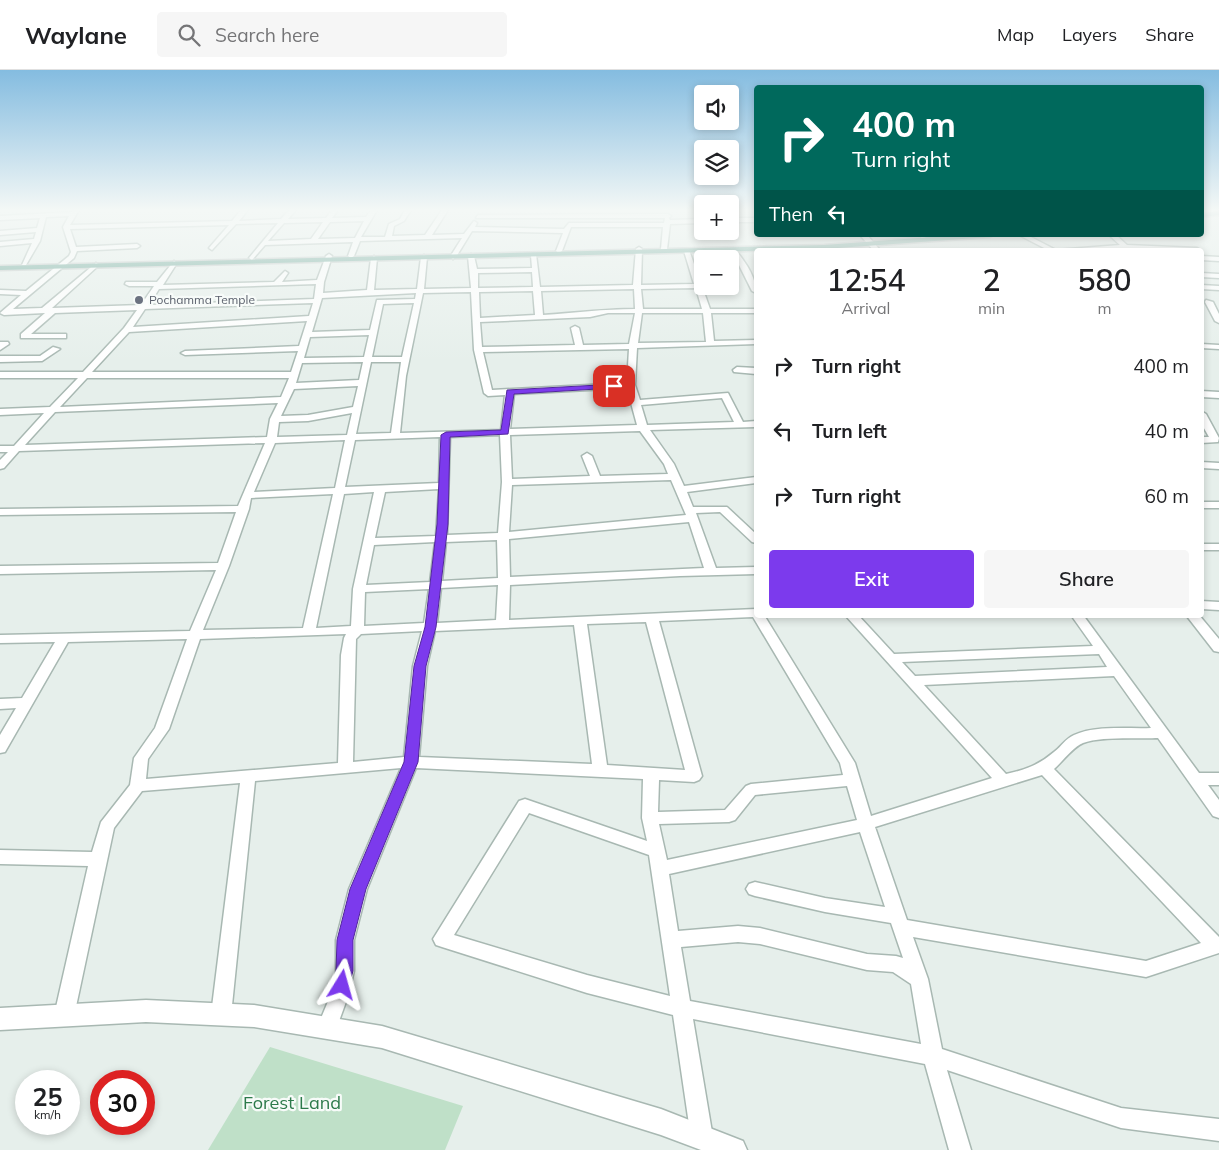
<!DOCTYPE html>
<meta charset="utf-8">
<style>
:root{--surface:#fff;--page:#f6f6f6;--text:#202124;--muted:#757577;--line:#e0e0e0;--accent:#7c3aed}
body{margin:0;font-family:Mulish,sans-serif;background:var(--page);color:var(--text);height:100vh;display:flex;flex-direction:column;font-size:19px;white-space:nowrap}
*{box-sizing:border-box;margin:0}
p{font-size:16px;color:var(--muted)}
.icon{flex:none;width:28px;height:28px;fill:none;stroke:currentColor;stroke-width:2;stroke-linecap:round;stroke-linejoin:round}
.map{position:relative;flex:1;overflow:hidden}
.drawer{position:absolute;left:754px;top:178px;width:450px;height:370px;display:flex;flex-direction:column;background:var(--surface);border-radius:5px;box-shadow:0 2px 8px #0003}
.drawer>*{flex:none}
.guide{position:absolute;left:754px;top:15px;width:450px;height:152px;border-radius:5px;box-shadow:0 2px 8px #0003;background:#00695c;color:#fff;overflow:hidden}
.tools{position:absolute;left:694px;top:15px;display:grid;gap:10px}
.tools a{display:grid;place-items:center;width:45px;height:45px;border-radius:5px;background:var(--surface);box-shadow:0 2px 8px #0003;font-size:25px}
.speed{position:absolute;left:15px;top:1000px;display:flex;gap:10px;font-size:25px;font-weight:700;text-align:center}
.speed>*{display:grid;place-content:center;width:65px;height:65px;border-radius:50%;background:var(--surface);box-shadow:0 2px 8px #0003;line-height:1}
.speed small{font-size:12px;font-weight:400}
.speed .limit{border:8px solid #d22;background:#fff;color:#111}
.pin{position:absolute;display:grid;place-items:center;width:42px;height:42px;color:#fff;margin:-21px;border-radius:10px;box-shadow:0 2px 8px #0006}
.me{position:absolute;width:55px;margin:-28px;rotate:8deg;stroke-linejoin:round;filter:drop-shadow(0 0 4px #0008)}
.turn{display:flex;align-items:center;gap:18px;height:105px;padding:0 15px;font-size:22px}
.turn .icon{width:65px;height:65px;stroke-width:2.5}
.turn b{display:block;font-size:35px;line-height:42px}
.then{display:flex;align-items:center;height:48px;padding:0 15px;background:#0003;gap:10px;font-size:19px}
.eta{display:flex;justify-content:space-evenly;align-items:center;height:85px;text-align:center}
.eta b{font-size:30px;font-weight:600;line-height:35px}
.action{display:flex;gap:10px;margin-top:auto;padding:10px 15px}
.action a{flex:1;height:58px;border-radius:5px;background:var(--accent);color:#fff;font-size:20px;font-weight:600;line-height:58px;text-align:center}
.action a+a{background:var(--page);color:var(--text)}
ul{padding:0;list-style:none}
li{display:flex;align-items:center;gap:15px;height:65px;padding:0 15px}
li div{flex:1}
li b{display:block;font-size:19px}
li em{font-style:normal}
header{display:flex;align-items:center;gap:30px;box-sizing:border-box;height:70px;padding:0 25px;background:var(--surface);border-bottom:1px solid var(--line)}
header strong{font-size:24px}
nav{display:flex;gap:28px;margin-inline-start:auto;font-size:18px}
.search{width:350px;height:45px;background:var(--page);display:flex;align-items:center;gap:12px;box-sizing:border-box;padding:0 18px;border-radius:5px;color:var(--muted);font-size:19px}
.map>svg:first-child{display:block}
.green{fill:#bfe0c8}
.lines{fill:none;stroke-linecap:round;stroke-linejoin:round}
.minor-casing{stroke:#a8b8b2;stroke-width:3}
.tertiary-casing{stroke:#a8b8b2;stroke-width:3}
.primary-casing{stroke:#c2cac8;stroke-width:3}
.minor{fill:#fff;fill-rule:evenodd}
.tertiary{fill:#fff;fill-rule:evenodd}
.primary{fill:#6aa596;fill-rule:evenodd}
.route{fill:#7c3aed;stroke:#51269a}
.worship-dot{fill:#6b7280;stroke:#f7fbf9;stroke-width:2}
.labels{text-anchor:middle;stroke-width:4.5;stroke-linejoin:round;paint-order:stroke}
.far-worship-label{font-size:12px;fill:#5b616d;stroke:#f7fbf9;text-anchor:start}
.near-park-label{font-size:18px;fill:#2d7a4b;stroke:#f7fbf9}
</style>
<header>
<strong>Waylane</strong>
<div class="search"><svg class="icon" aria-label="search" viewBox="0 0 24 24"><circle cx="10" cy="10" r="6"/><path d="M15 15l6 6"/></svg>Search here</div>
<nav><a>Map</a><a>Layers</a><a>Share</a></nav>
</header>
<div class="map">
<svg width="1219" height="1080" viewBox="0 0 1219 1080">
<rect width="100%" height="100%" fill="#e6efeb"/>
<path class="green" d="M 270,977 L 463,1036 L 445,1080 L 208,1080 Z"/>
<g class="lines">
<defs>
<path id="minor" d="M 73,140 L 79,140 L 70,155 L 232,151 L 241,140 L 248,140 L 239,151 L 281,149 L 289,140 L 296,140 L 288,149 L 326,148 L 332,140 L 338,140 L 332,148 L 366,147 L 371,140 L 377,140 L 361,167 L 385,167 L 389,154 L 400,149 L 405,140 L 411,140 L 404,151 L 394,156 L 392,166 L 425,165 L 442,140 L 448,140 L 432,165 L 464,164 L 474,151 L 477,153 L 475,157 L 564,159 L 569,153 L 664,153 L 665,148 L 476,148 L 478,145 L 668,144 L 671,146 L 669,148 L 670,150 L 702,149 L 702,153 L 670,154 L 667,179 L 664,181 L 661,179 L 663,157 L 571,157 L 562,181 L 559,183 L 556,181 L 563,163 L 472,161 L 456,187 L 453,189 L 450,187 L 462,168 L 360,171 L 354,186 L 351,188 L 348,186 L 353,172 L 265,175 L 252,190 L 249,188 L 278,153 L 236,154 L 212,180 L 209,178 L 229,155 L 70,159 L 76,177 L 137,174 L 140,176 L 137,178 L 77,181 L 74,188 L 13,239 L 42,238 L 96,193 L 98,194 L 98,196 L 52,238 L 141,235 L 154,216 L 129,216 L 125,214 L 126,212 L 157,212 L 174,191 L 177,193 L 163,215 L 274,212 L 285,201 L 288,203 L 282,212 L 317,210 L 326,186 L 329,184 L 332,186 L 324,212 L 323,223 L 367,220 L 371,188 L 374,186 L 377,188 L 374,220 L 417,219 L 421,187 L 424,185 L 427,187 L 424,219 L 471,218 L 468,186 L 471,184 L 474,186 L 477,199 L 532,198 L 531,185 L 536,184 L 540,217 L 633,215 L 636,179 L 639,177 L 642,179 L 641,215 L 694,214 L 684,181 L 689,180 L 710,239 L 756,239 L 756,243 L 711,243 L 714,271 L 756,270 L 756,274 L 637,278 L 635,315 L 640,330 L 728,323 L 743,352 L 756,351 L 756,357 L 650,360 L 674,394 L 684,416 L 756,407 L 756,413 L 687,422 L 693,437 L 727,437 L 756,464 L 756,473 L 752,472 L 720,442 L 696,443 L 716,498 L 756,497 L 756,504 L 680,506 L 510,515 L 509,550 L 756,539 L 756,545 L 764,545 L 855,693 L 871,746 L 992,708 L 845,545 L 858,545 L 894,584 L 1093,576 L 1071,545 L 1083,545 L 1199,703 L 1219,703 L 1219,715 L 1208,715 L 1219,730 L 1219,748 L 1213,746 L 1158,668 C 1139,669 1100,666 1083,673 C 1073,677 1063,691 1054,699 L 1219,867 L 1219,883 L 1146,907 L 913,867 L 928,909 L 942,979 L 1121,1038 L 1219,1049 L 1219,1071 L 1121,1058 L 947,1000 L 971,1080 L 949,1080 L 925,994 L 693,949 L 713,1068 L 709,1075 L 702,1079 L 695,1075 L 691,1068 L 673,945 L 587,923 L 442,877 L 436,875 L 433,869 L 519,731 L 525,729 L 647,771 L 642,748 L 643,709 L 416,698 L 367,819 L 354,870 L 354,901 L 347,929 L 334,965 L 327,967 L 320,965 L 317,958 L 329,929 L 336,901 L 336,870 L 349,819 L 401,698 L 255,711 L 231,945 L 228,951 L 221,954 L 214,951 L 211,945 L 240,713 L 142,721 L 114,758 L 74,946 L 71,952 L 64,955 L 57,952 L 54,946 L 88,796 L 0,794 L 0,780 L 92,782 L 101,752 L 130,715 L 134,688 L 155,658 L 187,569 L 68,572 L 5,682 L 0,683 L 0,665 L 16,638 L 0,639 L 0,629 L 22,628 L 55,572 L 0,573 L 0,565 L 190,561 L 216,500 L 0,504 L 0,496 L 218,493 L 236,442 L 0,445 L 0,439 L 238,436 L 265,373 L 19,381 L 4,398 L 0,399 L 0,390 L 8,382 L 0,382 L 0,376 L 14,376 L 44,343 L 0,345 L 0,339 L 50,337 L 78,308 L 0,308 L 0,302 L 83,302 L 124,258 L 137,240 L 55,243 L 31,264 L 66,264 L 66,268 L 21,268 L 21,264 L 45,243 L 4,245 L 0,243 L 21,225 L 0,224 L 0,220 L 26,221 L 69,186 L 71,182 L 63,157 L 69,146 L 46,147 L 40,171 L 26,195 L 22,195 L 32,173 L 0,176 L 0,172 L 34,169 L 36,162 L 0,165 L 0,161 L 37,158 L 40,148 L 0,150 L 0,146 L 72,142 ZM 364,151 L 355,168 L 318,169 L 330,152 ZM 323,152 L 311,169 L 268,171 L 284,153 ZM 532,202 L 533,217 L 478,218 L 478,203 ZM 316,214 L 314,229 L 149,235 L 159,219 ZM 696,218 L 702,239 L 643,239 L 641,219 ZM 634,219 L 635,239 C 604,239 574,243 543,245 L 541,221 ZM 533,221 L 535,245 L 480,248 L 479,222 ZM 471,222 L 474,280 L 484,323 L 488,326 L 505,325 L 501,360 L 400,363 L 406,306 L 423,223 ZM 416,223 L 415,229 L 377,230 L 370,260 L 312,262 L 322,228 ZM 313,233 L 309,246 L 133,257 L 145,239 ZM 414,233 L 402,287 L 372,287 L 383,234 ZM 608,243 L 635,243 L 629,274 L 583,275 L 579,258 L 575,256 L 571,258 L 575,275 L 482,277 L 480,252 L 590,247 ZM 642,243 L 703,243 L 706,272 L 638,273 ZM 307,251 L 299,276 L 185,281 L 181,283 L 185,285 L 298,281 L 291,302 L 92,302 L 129,262 ZM 369,265 L 364,287 L 304,288 L 310,267 ZM 629,279 L 627,313 L 492,320 L 483,282 ZM 363,292 L 359,310 L 296,313 L 302,293 ZM 371,292 L 401,292 L 391,363 L 356,364 ZM 87,308 L 289,308 L 281,327 L 60,337 ZM 358,316 L 353,337 L 308,345 L 281,346 L 294,319 ZM 627,318 L 637,355 L 510,359 L 514,324 ZM 722,328 L 734,352 L 647,355 L 641,335 ZM 278,333 L 270,349 L 267,367 L 25,375 L 55,342 ZM 352,343 L 347,365 L 277,367 L 279,352 L 308,351 ZM 640,361 L 664,394 L 668,404 L 600,406 L 592,386 L 587,383 L 582,386 L 590,406 L 512,409 L 510,365 ZM 500,365 L 502,412 L 498,463 L 447,465 L 450,367 ZM 440,367 L 439,413 L 345,417 L 355,370 ZM 345,370 L 335,418 L 254,422 L 275,373 ZM 671,410 L 686,445 L 509,462 L 512,415 ZM 439,419 L 436,466 L 375,468 L 385,422 ZM 374,422 L 353,519 L 351,556 L 316,558 L 344,424 ZM 333,424 L 303,558 L 203,560 L 229,496 L 249,439 L 251,428 ZM 689,452 L 704,498 L 510,507 L 509,469 ZM 497,470 L 498,508 L 442,511 L 446,472 ZM 435,472 L 430,512 L 366,515 L 374,475 ZM 498,515 L 496,550 L 437,553 L 441,518 ZM 429,519 L 424,553 L 364,556 L 365,522 ZM 753,547 L 840,693 L 843,705 L 751,714 L 746,716 L 725,740 L 658,742 L 659,710 L 694,712 L 699,710 L 702,706 L 659,551 ZM 646,552 L 685,700 L 607,695 L 587,554 ZM 574,555 L 592,694 L 419,687 L 427,596 L 435,561 ZM 422,561 L 413,596 L 404,687 L 353,692 L 356,569 L 361,564 ZM 346,564 L 344,568 L 341,585 L 338,693 L 146,709 L 148,689 L 169,659 L 200,569 ZM 1099,584 L 1107,597 L 915,606 L 902,592 ZM 1114,606 L 1151,658 C 1127,659 1096,655 1074,665 C 1065,669 1062,676 1054,682 C 1039,695 1025,700 1006,704 L 924,615 ZM 1042,705 L 1201,873 L 1146,891 L 907,850 L 875,757 ZM 847,716 L 857,750 L 667,790 L 659,754 L 729,752 L 735,750 L 755,725 ZM 529,743 L 649,785 L 670,926 L 587,905 L 454,865 ZM 860,762 L 885,837 L 825,828 L 755,812 L 749,814 L 746,819 L 749,824 L 755,826 L 825,842 L 891,853 L 903,888 L 896,886 L 867,884 L 760,858 L 738,856 L 678,861 L 669,804 ZM 738,872 L 760,874 L 867,900 L 893,902 L 911,914 L 921,974 L 690,931 L 681,877 Z
M 1202,140 L 1210,140 L 1215,144 L 1210,145 Z
M 730,148 L 756,148 L 756,152 L 730,152 Z
M 860,165 L 867,165 L 880,180 L 873,180 Z
M 918,165 L 925,165 L 926,167 L 923,169 Z
M 937,165 L 944,165 L 941,167 Z
M 1019,165 L 1027,165 L 1056,180 L 1120,175 L 1109,165 L 1116,165 L 1127,175 L 1197,178 L 1200,180 L 1048,180 Z
M 731,179 L 735,179 C 745,192 756,206 756,223 L 752,221 Z
M 1201,186 L 1219,187 L 1219,191 L 1201,190 Z
M 1201,203 L 1219,204 L 1219,208 L 1201,207 Z
M 1201,215 L 1219,216 L 1219,220 L 1201,219 Z
M 1206,230 L 1213,232 L 1219,244 L 1219,253 L 1215,251 L 1205,232 Z
M 0,272 L 8,272 L 9,274 L 0,280 Z
M 1201,274 L 1219,275 L 1219,279 L 1201,278 Z
M 53,277 L 60,279 L 42,291 L 0,292 L 0,286 L 40,286 Z
M 737,297 L 756,298 L 756,304 L 734,302 L 733,300 Z
M 1201,321 L 1219,322 L 1219,328 L 1201,327 Z
M 1201,341 L 1206,344 L 1219,368 L 1218,372 L 1201,373 L 1201,367 L 1209,367 L 1201,353 Z
M 1201,392 L 1219,393 L 1219,399 L 1201,398 Z
M 1201,432 L 1219,432 L 1219,438 L 1201,438 Z
M 1201,474 L 1219,474 L 1219,480 L 1201,480 Z
M 1201,531 L 1219,532 L 1219,540 L 1201,539 Z
M 1186,545 L 1199,545 L 1219,569 L 1219,582 L 1214,581 Z"/>
<path id="tertiary" d="M 146,930 L 254,935 L 382,956 L 661,1039 L 743,1071 L 747,1080 L 701,1080 L 661,1065 L 382,978 L 254,957 L 146,952 L 0,960 L 0,938 Z"/>
<path id="primary" d="M 1219,141 L 1219,145 L 1201,147 L 1201,143 Z
M 958,165 L 994,165 L 990,167 L 824,179 L 0,200 L 0,196 L 824,175 Z"/>
</defs>
<use href="#minor" class="minor-casing"/>
<use href="#tertiary" class="tertiary-casing"/>
<use href="#primary" class="primary-casing"/>
<use href="#minor" class="minor"/>
<use href="#tertiary" class="tertiary"/>
<use href="#primary" class="primary"/>
</g>
<linearGradient id="sky" x2="0" y2="1"><stop stop-color="#84bce0"/><stop offset="0.48" stop-color="#f4f8f6"/><stop offset="1" stop-color="#f4f8f6" stop-opacity="0"/></linearGradient>
<rect width="1219" height="292" fill="url(#sky)"/>
<path class="route" d="M 617,314 L 617,318 L 614,318 L 514,324 L 508,364 L 450,367 L 448,454 L 436,557 L 426,596 L 418,692 L 366,819 L 353,870 L 353,901 L 347,921 L 342,923 L 336,921 L 333,915 L 336,901 L 337,870 L 350,819 L 404,692 L 414,596 L 425,557 L 437,454 L 441,365 L 446,362 L 501,360 L 507,320 Z"/>
<circle class="worship-dot" cx="139" cy="230" r="5"/>
<g class="labels">
<g class="far-worship-label">
<text x="149" y="234">Pochamma Temple</text>
</g>
<g class="near-park-label">
<text x="292" y="1039">Forest Land</text>
</g>
</g>
</svg>
<div class="tools">
<a><svg class="icon" aria-label="sound" viewBox="0 0 24 24"><path d="M4 9h4l5-4v14l-5-4H4zM17 9q2 3 0 6"/></svg></a>
<a><svg class="icon" aria-label="layers" viewBox="0 0 24 24"><path d="M12 4l9 5-9 5-9-5zM3 14l9 5 9-5"/></svg></a>
<a>+</a>
<a>−</a>
</div>
<div class="speed"><div>25<small>km/h</small></div><div class="limit">30</div></div>
<div class="pin" style="left:614px;top:316px;background:#d93025"><svg class="icon" aria-label="arrive" viewBox="0 0 24 24"><path d="M6 21V4h12l-3 4 3 4H6"/></svg></div>
<svg class="me" style="left:342px;top:915px" viewBox="-20 -20 40 40"><path d="M0-17L14 15 0 8-14 15z" fill="#7c3aed" stroke="#fff" stroke-width="4"/></svg>
<div class="guide">
<div class="turn"><svg class="icon" aria-label="right" viewBox="0 0 24 24"><path d="M7 20v-9h11M14 6l5 5-5 5"/></svg><div><b>400 m</b>Turn right</div></div>
<div class="then">Then<svg class="icon" aria-label="left" viewBox="0 0 24 24"><path d="M17 20v-9H6M10 6l-5 5 5 5"/></svg></div>
</div>
<section class="drawer">
<div class="eta">
<div><b>12:54</b><p>Arrival</p></div>
<div><b>2</b><p>min</p></div>
<div><b>580</b><p>m</p></div>
</div>
<ul>
<li><svg class="icon" aria-label="right" viewBox="0 0 24 24"><path d="M7 20v-9h11M14 6l5 5-5 5"/></svg><div><b>Turn right</b></div><em>400 m</em></li>
<li><svg class="icon" aria-label="left" viewBox="0 0 24 24"><path d="M17 20v-9H6M10 6l-5 5 5 5"/></svg><div><b>Turn left</b></div><em>40 m</em></li>
<li><svg class="icon" aria-label="right" viewBox="0 0 24 24"><path d="M7 20v-9h11M14 6l5 5-5 5"/></svg><div><b>Turn right</b></div><em>60 m</em></li>
</ul>
<div class="action"><a>Exit</a><a>Share</a></div>
</section>
</div>
